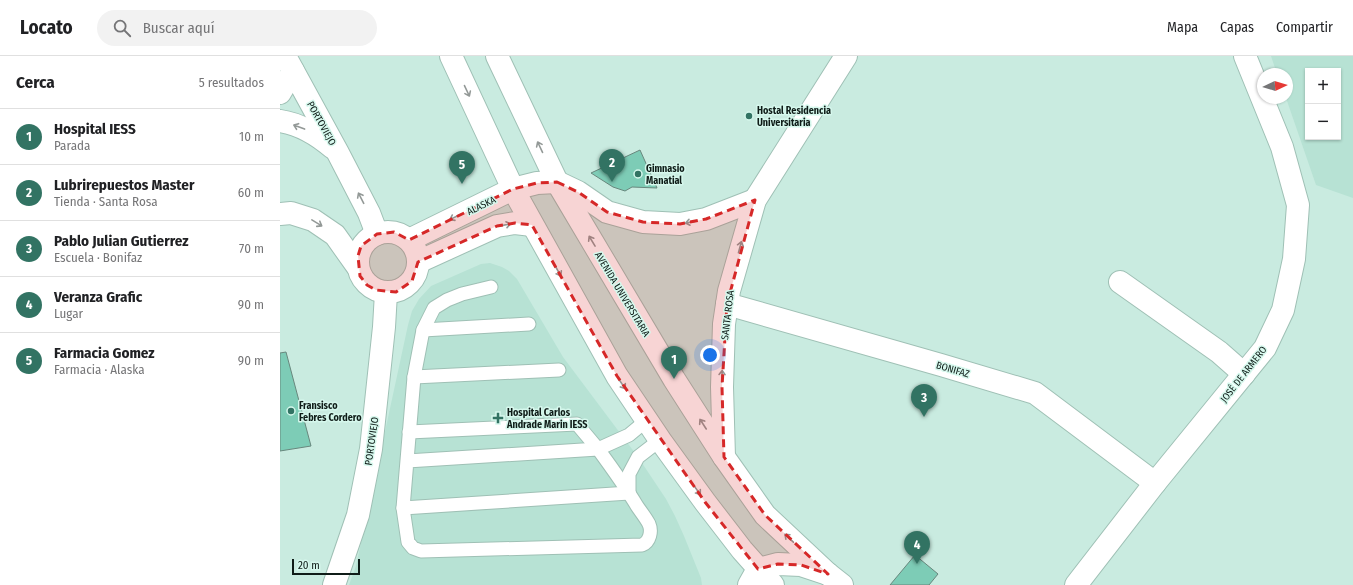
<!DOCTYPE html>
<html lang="es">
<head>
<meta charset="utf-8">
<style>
  :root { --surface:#fff; --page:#f2f2f2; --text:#202124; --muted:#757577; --line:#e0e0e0; --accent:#327363 }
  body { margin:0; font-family:"Fira Sans Condensed",sans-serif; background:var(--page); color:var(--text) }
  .controls { position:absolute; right:12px; top:12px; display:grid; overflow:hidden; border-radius:0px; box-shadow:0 1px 3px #0004 }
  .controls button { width:36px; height:36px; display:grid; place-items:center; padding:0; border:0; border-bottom:1px solid var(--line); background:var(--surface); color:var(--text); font:20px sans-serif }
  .compass { position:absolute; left:977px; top:12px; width:36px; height:36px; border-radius:50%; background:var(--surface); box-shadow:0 1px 3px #0004; rotate:86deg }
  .scale { position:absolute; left:12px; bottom:10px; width:68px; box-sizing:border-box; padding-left:4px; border:2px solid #0f1c18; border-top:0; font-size:11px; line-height:14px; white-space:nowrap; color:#0f1c18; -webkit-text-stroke:3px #d6f8ed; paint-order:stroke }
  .you { position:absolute; left:430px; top:299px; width:14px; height:14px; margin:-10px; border:3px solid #fff; border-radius:50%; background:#1a73e8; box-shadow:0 0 0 6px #1a73e833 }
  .badge { display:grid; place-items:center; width:26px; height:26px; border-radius:50%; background:var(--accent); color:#fff; font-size:13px; font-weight:700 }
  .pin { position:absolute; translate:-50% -33px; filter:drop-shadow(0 1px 2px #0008) }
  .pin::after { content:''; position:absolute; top:21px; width:14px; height:12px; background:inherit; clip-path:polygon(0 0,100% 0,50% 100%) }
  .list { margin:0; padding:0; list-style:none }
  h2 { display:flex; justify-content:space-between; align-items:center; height:52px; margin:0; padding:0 16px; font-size:17px }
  h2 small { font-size:13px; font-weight:400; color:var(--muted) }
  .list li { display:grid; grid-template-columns:26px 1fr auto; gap:12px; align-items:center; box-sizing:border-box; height:56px; padding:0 16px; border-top:1px solid var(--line) }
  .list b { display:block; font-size:15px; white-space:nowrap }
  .list p { margin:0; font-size:13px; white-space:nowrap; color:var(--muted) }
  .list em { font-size:13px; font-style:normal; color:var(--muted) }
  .icon { flex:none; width:22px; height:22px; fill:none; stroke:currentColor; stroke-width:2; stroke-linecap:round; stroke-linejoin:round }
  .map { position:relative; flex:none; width:1073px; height:529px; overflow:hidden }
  header { display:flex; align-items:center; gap:24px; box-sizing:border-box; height:56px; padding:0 20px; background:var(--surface); border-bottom:1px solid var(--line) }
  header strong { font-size:19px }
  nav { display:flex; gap:22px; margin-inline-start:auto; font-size:14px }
  .search { width:280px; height:36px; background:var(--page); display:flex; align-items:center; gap:10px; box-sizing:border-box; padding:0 14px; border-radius:22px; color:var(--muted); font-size:15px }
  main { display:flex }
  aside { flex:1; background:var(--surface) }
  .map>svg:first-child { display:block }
  .built { fill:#b7e2d4; fill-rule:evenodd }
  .building { fill:#7dccb6; stroke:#68877d }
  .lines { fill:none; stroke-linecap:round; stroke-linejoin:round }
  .service-casing { stroke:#9fc0b5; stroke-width:15 }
  .minor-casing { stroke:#9fc0b5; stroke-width:24 }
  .tertiary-casing { stroke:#9fc0b5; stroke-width:24 }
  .secondary-casing { stroke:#9fc0b5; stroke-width:24 }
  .service { stroke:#fff; stroke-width:13 }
  .minor { stroke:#fff; stroke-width:22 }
  .tertiary { stroke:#fff; stroke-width:22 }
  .secondary { stroke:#fff; stroke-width:22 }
  .oneway { stroke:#939997 }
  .marked { fill:#d62828; fill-opacity:0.2; stroke:#d62828; stroke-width:3; stroke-dasharray:8 5; stroke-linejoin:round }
  .poi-dot { fill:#327363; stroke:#d6f8ed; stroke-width:1.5 }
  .labels { text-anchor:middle; stroke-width:3; stroke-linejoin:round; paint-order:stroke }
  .poi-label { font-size:10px; font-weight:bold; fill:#0f1c18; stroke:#d6f8ed; text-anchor:start }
  .street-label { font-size:10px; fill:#0f1c18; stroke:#d6f8ed }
</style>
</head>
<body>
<header>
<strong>Locato</strong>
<div class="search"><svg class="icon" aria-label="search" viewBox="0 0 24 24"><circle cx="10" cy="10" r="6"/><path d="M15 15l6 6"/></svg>Buscar aquí</div>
<nav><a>Mapa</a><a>Capas</a><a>Compartir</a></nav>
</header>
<main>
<aside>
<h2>Cerca<small>5 resultados</small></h2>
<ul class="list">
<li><span class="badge">1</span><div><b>Hospital IESS</b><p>Parada</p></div><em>10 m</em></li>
<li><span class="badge">2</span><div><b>Lubrirepuestos Master</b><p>Tienda · Santa Rosa</p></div><em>60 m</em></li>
<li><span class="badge">3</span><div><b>Pablo Julian Gutierrez</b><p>Escuela · Bonifaz</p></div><em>70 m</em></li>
<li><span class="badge">4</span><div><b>Veranza Grafic</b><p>Lugar</p></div><em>90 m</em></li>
<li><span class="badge">5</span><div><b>Farmacia Gomez</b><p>Farmacia · Alaska</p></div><em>90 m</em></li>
</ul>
</aside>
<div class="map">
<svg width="1073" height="529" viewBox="0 0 1073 529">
  <rect width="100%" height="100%" fill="#c9ebe0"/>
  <!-- built -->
  <g class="built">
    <path d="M 991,0 L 1073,0 L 1073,142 L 1036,129 L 1006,42 L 1007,42 L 1007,18 L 997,18 ZM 1028,15 L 1058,15 L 1058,81 L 1028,81 Z"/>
    <path d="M 210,207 L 222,211 L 229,215 L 237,223 L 283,301 L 358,401 L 386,443 L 395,460 L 404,480 L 421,522 L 422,529 L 69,529 L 76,510 L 128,269 L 132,255 L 139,243 L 151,230 L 201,208 Z"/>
  </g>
  <!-- building -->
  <g class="building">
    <path d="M 360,94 L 377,132 L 352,131 L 345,135 L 333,131 L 311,117 Z"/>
    <path d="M 6,296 L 31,390 L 0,395 L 0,297 Z"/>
    <path d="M 635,499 L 658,518 L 649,529 L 610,529 Z"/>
  </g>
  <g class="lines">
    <defs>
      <g id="service">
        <path d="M 143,274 L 249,268"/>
        <path d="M 134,321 L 279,314"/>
        <path d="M 129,376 L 297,368 L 318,393 L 349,379 L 367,364"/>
        <path d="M 127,405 L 318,393 C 332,412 345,430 357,450 C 361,456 366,462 369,468 C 372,475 370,486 362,489 L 141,495 L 133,492 L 128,486 L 123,452 L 134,321 L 143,274 L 154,252 L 167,244 L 182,238 L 211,231"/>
        <path d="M 349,437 L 349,418 L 358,401 L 380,384"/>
        <path d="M 123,452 L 349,437"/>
      </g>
      <g id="minor">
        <path d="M 5,0 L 58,97 L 89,157 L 97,178"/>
        <path d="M 0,37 L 13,15"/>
        <path d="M 0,65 C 20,68 38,79 53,92"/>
        <path d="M 0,158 L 11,157 L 33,164 L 55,179 L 77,210"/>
        <circle cx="108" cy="206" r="30"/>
        <path d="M 129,184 L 233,133 L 257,127 L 277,126 L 298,136 L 327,156 L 363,166 L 400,168 L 426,163 L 475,144"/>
        <path d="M 138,206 L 217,170 L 235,167 L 252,169"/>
        <path d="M 840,226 L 939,296 L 964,318"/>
        <path d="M 447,248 L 661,309 L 755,337 L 875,427"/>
        <path d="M 444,401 L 442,331 L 444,268 L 449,235 L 475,144 L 566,0"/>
        <path d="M 54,529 L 78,459 L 91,393 L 104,271 L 106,237"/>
        <path d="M 796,529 L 875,427 L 985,292 L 1003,254 L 1014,203 L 1018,149 L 1002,91 L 965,0"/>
      </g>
      <path id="tertiary" d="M 469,529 L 478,513 L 498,508 L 521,509 L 548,518"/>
      <g id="secondary">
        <path d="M 171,0 L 233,133 L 337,320 L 380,384 L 425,446 L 462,494 L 493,529"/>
        <path d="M 217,0 L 277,126 L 394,323 L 444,401 L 485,459 L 548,518 L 562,529"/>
      </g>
    </defs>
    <!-- service casing -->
    <use href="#service" class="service-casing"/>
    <!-- minor casing -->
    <use href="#minor" class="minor-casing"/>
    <!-- tertiary casing -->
    <use href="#tertiary" class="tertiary-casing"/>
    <!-- secondary casing -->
    <use href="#secondary" class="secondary-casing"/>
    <!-- service -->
    <use href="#service" class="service"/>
    <!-- minor -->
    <use href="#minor" class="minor"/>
    <!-- tertiary -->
    <use href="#tertiary" class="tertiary"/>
    <!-- secondary -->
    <use href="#secondary" class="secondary"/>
  </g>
  <!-- one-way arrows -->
  <defs><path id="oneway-shaft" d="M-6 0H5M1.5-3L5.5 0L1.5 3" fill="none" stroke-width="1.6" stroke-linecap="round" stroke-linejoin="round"/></defs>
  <g class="oneway">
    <use href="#oneway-shaft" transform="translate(187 35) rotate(65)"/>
    <use href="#oneway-shaft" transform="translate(19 71) rotate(-160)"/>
    <use href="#oneway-shaft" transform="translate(260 91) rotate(-115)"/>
    <use href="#oneway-shaft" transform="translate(81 142) rotate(-117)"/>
    <use href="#oneway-shaft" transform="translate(175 161) rotate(154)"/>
    <use href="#oneway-shaft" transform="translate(411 166) rotate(170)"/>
    <use href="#oneway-shaft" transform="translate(37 167) rotate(31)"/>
    <use href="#oneway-shaft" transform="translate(225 169) rotate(-11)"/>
    <use href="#oneway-shaft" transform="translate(312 185) rotate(-121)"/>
    <use href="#oneway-shaft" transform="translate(460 191) rotate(-75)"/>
    <use href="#oneway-shaft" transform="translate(278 215) rotate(61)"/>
    <use href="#oneway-shaft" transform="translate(442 320) rotate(-88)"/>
    <use href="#oneway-shaft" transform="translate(342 328) rotate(56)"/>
    <use href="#oneway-shaft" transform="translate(423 368) rotate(-123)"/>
    <use href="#oneway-shaft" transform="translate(417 434) rotate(54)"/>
    <use href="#oneway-shaft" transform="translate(509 482) rotate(-137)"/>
  </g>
  <!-- marked area -->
  <path class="marked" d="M 277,126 L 298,136 L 327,156 L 363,166 L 400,168 L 426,163 L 475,144 L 447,248 L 442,331 L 444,401 L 485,459 L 548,518 L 521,509 L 498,508 L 478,513 L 425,446 L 337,320 L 252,169 L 235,167 L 217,170 L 138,206 L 132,225 L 116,236 L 96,234 L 87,229 L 80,220 L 78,200 L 81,190 L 97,178 L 114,176 L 129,184 L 233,133 L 257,127 Z"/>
  <!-- markers -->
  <g class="poi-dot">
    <circle cx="469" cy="60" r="4"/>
    <circle cx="358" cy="118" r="4"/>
    <circle cx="11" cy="355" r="4"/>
    <path d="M216 356h4v4h4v4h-4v4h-4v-4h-4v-4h4z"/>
  </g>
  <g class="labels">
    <!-- poi labels -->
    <g class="poi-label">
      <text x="477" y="58">Hostal Residencia<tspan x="477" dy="12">Universitaria</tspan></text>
      <text x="366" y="116">Gimnasio<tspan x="366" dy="12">Manatial</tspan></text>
      <text x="19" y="353">Fransisco<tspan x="19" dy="12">Febres Cordero</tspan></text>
      <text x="227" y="360">Hospital Carlos<tspan x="227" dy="12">Andrade Marin IESS</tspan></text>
    </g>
    <!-- street labels -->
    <g class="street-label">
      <text transform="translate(42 67) rotate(61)" y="4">PORTOVIEJO</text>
      <text transform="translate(201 149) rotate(-26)" y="4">ALASKA</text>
      <text transform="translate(343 238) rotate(59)" y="4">AVENIDA UNIVERSITARIA</text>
      <text transform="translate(447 259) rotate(-83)" y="4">SANTA ROSA</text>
      <text transform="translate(673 313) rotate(16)" y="4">BONIFAZ</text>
      <text transform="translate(963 318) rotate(-52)" y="4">JOSÉ DE ARMERO</text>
      <text transform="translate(91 385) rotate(-82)" y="4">PORTOVIEJO</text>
    </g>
  </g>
</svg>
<div class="controls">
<button>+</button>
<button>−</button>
</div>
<svg class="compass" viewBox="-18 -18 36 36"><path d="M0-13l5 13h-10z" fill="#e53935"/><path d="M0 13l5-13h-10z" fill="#757577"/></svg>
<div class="scale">20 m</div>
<div class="you"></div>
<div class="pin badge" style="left:394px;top:323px">1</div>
<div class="pin badge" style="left:332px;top:126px">2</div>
<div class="pin badge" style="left:644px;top:361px">3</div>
<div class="pin badge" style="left:637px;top:508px">4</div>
<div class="pin badge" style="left:182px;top:128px">5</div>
</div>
</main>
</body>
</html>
